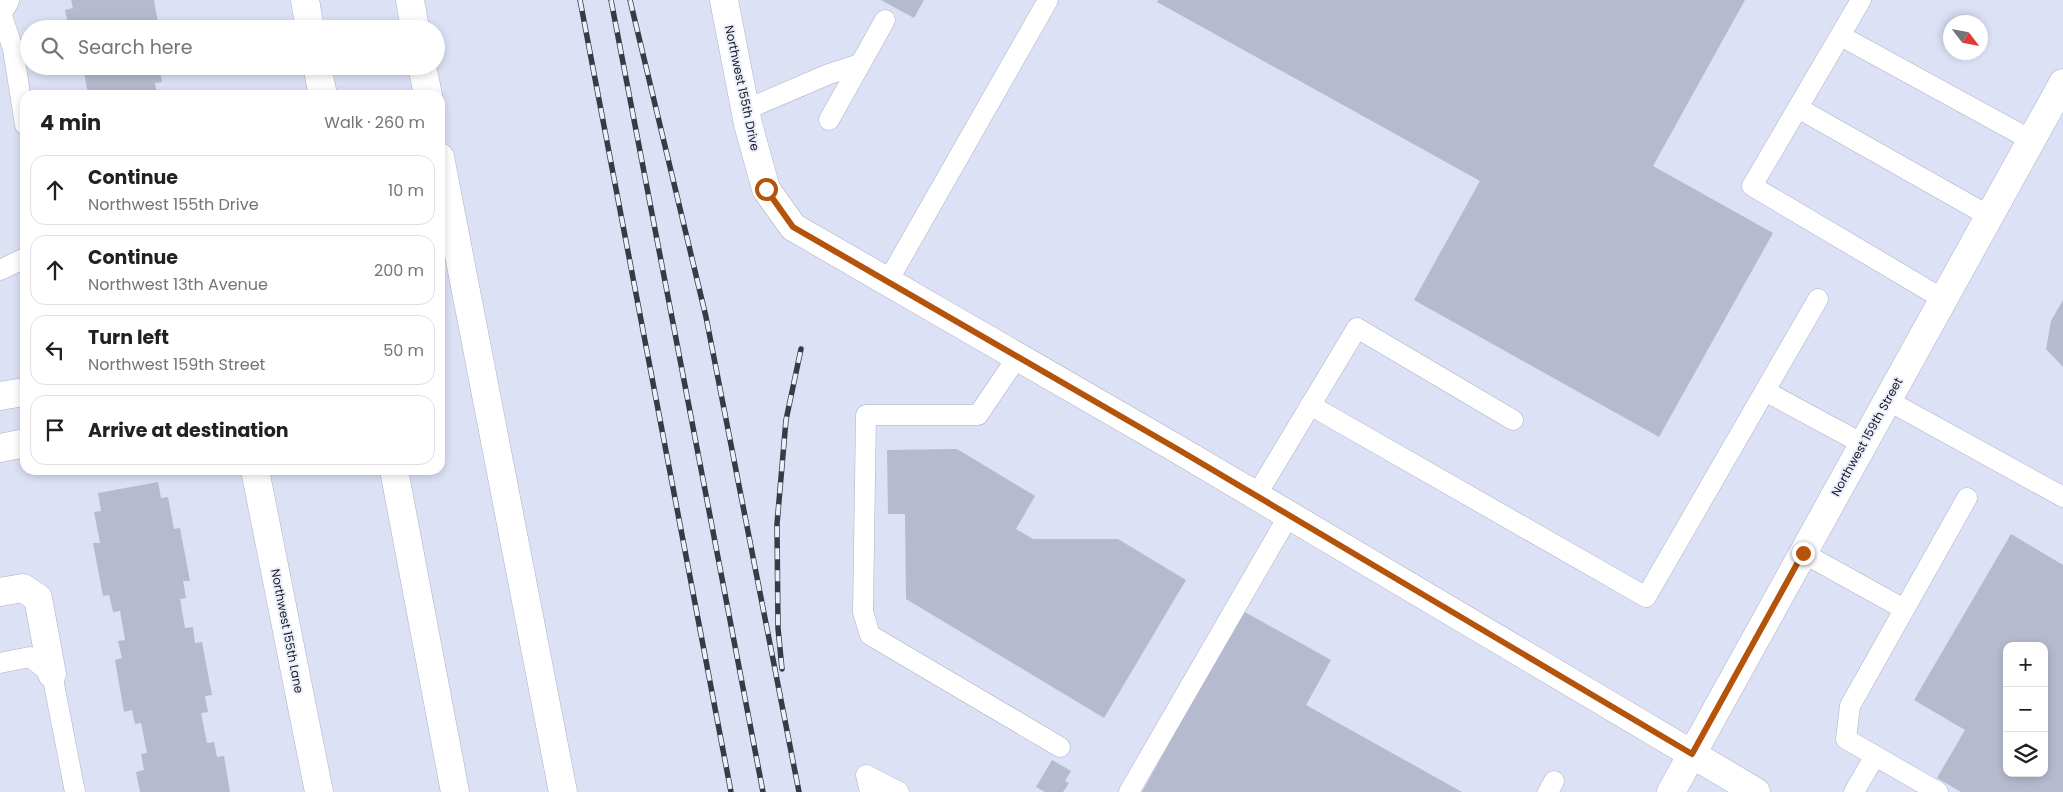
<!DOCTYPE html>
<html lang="en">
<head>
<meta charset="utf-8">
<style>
  :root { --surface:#fff; --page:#f6f6f6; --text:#202124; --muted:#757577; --line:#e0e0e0 }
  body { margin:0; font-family:Poppins,sans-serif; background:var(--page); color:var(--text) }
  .controls { position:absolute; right:15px; bottom:15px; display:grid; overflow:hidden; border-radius:10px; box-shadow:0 2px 8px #0003 }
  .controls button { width:45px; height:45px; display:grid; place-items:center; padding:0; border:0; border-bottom:1px solid var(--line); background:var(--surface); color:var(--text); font:25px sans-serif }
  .compass { position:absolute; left:1943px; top:15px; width:45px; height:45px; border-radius:50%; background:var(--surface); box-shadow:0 2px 8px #0003; rotate:122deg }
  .stop { position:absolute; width:15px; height:15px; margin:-11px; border:4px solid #b45309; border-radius:50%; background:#fff }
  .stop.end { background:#b45309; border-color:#fff; box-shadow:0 1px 5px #0008 }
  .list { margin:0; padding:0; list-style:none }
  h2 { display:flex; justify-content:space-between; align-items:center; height:65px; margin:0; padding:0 20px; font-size:21px }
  h2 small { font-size:16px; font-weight:400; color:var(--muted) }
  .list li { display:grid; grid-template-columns:32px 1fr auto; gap:15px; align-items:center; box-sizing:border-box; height:70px; margin:0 10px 10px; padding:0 10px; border:1px solid var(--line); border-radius:15px }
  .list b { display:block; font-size:19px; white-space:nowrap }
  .list p { margin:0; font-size:16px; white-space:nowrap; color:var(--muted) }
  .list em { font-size:16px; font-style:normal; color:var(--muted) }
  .icon { flex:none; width:28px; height:28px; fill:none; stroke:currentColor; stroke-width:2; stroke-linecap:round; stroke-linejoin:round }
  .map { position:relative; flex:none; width:2063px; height:792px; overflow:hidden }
  .search { position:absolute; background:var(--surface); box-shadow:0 2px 8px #0003; left:20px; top:20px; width:425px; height:55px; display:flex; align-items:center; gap:12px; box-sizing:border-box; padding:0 18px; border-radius:28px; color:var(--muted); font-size:19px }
  .panel { position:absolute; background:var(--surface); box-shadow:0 2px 8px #0003; left:20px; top:90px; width:425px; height:385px; border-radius:15px }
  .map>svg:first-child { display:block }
  .building { fill:#b5bace; fill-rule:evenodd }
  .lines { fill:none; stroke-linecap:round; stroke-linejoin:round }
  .service-casing { stroke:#acb2c6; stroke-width:21 }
  .minor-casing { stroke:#acb2c6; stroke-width:29 }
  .tertiary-casing { stroke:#acb2c6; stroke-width:29 }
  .primary-casing { stroke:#acb2c6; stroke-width:29 }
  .service { stroke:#fff; stroke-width:20 }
  .minor { stroke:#fff; stroke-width:28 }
  .tertiary { stroke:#fff; stroke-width:28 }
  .primary { stroke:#fff; stroke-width:28 }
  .rail-casing { stroke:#383b44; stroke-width:5.5 }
  .rail { stroke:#ebeffb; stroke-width:4; stroke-dasharray:11; stroke-linecap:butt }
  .route { stroke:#b45309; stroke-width:6 }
  .labels { text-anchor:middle; stroke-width:4; stroke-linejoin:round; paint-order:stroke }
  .street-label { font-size:12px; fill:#171920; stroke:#ebeffb }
</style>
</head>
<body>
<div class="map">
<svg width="2063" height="792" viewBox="0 0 2063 792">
  <rect width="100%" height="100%" fill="#dce1f6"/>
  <!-- building -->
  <g class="building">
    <path d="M 71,0 L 154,0 L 159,29 L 69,29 L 65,10 L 73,8 Z"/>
    <path d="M 881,0 L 924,0 L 914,18 Z"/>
    <path d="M 1158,0 L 1745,0 L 1653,166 L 1773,233 L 1659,437 L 1414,300 L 1480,181 L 1157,2 Z"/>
    <path d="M 83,66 L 159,66 L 162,82 L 155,83 L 157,95 L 94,95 L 94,93 L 88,94 Z"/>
    <path d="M 2063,300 L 2063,367 L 2046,349 L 2051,321 Z"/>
    <path d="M 957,449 L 1035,496 L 1016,529 L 1033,539 L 1118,539 L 1186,580 L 1104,718 L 906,599 L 905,514 L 888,514 L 887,450 Z"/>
    <path d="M 158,482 L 161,498 L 168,497 L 174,529 L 180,528 L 190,581 L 183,581 L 186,598 L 180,599 L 185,628 L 193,627 L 195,643 L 202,642 L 212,695 L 205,696 L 208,712 L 201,713 L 207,743 L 214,742 L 217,757 L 224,756 L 230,792 L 140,792 L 136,772 L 144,770 L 141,754 L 147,753 L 141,723 L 135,724 L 132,710 L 124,712 L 115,660 L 122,658 L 118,641 L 125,640 L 120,611 L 113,612 L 109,595 L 103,596 L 93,543 L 100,543 L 94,512 L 101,511 L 98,493 Z"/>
    <path d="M 2011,534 L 2063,565 L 2063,792 L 1961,792 L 1937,778 L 1965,730 L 1914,700 ZM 2007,646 L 2044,646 L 2044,773 L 2007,773 Z"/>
    <path d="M 1243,611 L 1331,660 L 1306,705 L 1462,792 L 1142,792 Z"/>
    <path d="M 1052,760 L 1071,771 L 1065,781 L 1069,783 L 1063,792 L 1045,792 L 1036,787 Z"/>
  </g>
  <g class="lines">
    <defs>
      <g id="service">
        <path d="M 1861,0 L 1752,186 L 1943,299"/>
        <path d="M 0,10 L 13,49 L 25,125"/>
        <path d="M 1841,36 L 2031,140"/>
        <path d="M 1798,108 L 1989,216"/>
        <path d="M 745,110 L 829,74 L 860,64"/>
        <path d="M 829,120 L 885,20"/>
        <path d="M 0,270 L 25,258"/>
        <path d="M 888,281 L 1048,0"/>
        <path d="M 1018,356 L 978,415 L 866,415 L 863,612 L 870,635 L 1060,747"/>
        <path d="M 1765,391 L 1863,444"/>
        <path d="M 1887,400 L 2063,497"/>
        <path d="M 1310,405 L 1646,597 L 1818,299"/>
        <path d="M 1256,496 L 1357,328 L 1513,420"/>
        <path d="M 1803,553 L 1904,609"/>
        <path d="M 0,663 L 30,657 L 52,674 L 75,792"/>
        <path d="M 870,792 L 866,775 L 899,792"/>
        <path d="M 1129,792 L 1289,515"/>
        <path d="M 1548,792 L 1554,781"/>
        <path d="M 1854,792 L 1875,756"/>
        <path d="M 1938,792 L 1846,739 L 1850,706 L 1967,498"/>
      </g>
      <g id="minor">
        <path d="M 0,8 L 5,0"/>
        <path d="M 0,396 L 25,392"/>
        <path d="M 0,448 L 25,443"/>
        <path d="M 255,470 L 319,792"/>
        <path d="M 0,592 L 23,588 L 38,598 L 52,674"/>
        <path d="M 1671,792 L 2063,83"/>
      </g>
      <path id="tertiary" d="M 724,0 L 748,124 L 766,189 L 793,227 L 1179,450 L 1756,792"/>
      <g id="primary">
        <path d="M 305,0 L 310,29"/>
        <path d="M 410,0 L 415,29"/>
        <path d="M 317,66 L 323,95"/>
        <path d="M 422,66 L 428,95"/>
        <path d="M 440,157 L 563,792"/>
        <path d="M 394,470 L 455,792"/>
      </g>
    </defs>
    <!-- service casing -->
    <use href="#service" class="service-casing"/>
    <!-- minor casing -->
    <use href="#minor" class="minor-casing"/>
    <!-- tertiary casing -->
    <use href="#tertiary" class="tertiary-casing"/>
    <!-- primary casing -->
    <use href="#primary" class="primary-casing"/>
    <!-- service -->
    <use href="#service" class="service"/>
    <!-- minor -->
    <use href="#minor" class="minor"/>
    <!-- tertiary -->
    <use href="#tertiary" class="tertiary"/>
    <!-- primary -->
    <use href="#primary" class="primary"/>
    <defs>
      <g id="rail">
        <path d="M 580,0 L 731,792"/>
        <path d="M 611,0 L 763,792"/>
        <path d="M 630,0 L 706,317 L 799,792"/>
        <path d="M 782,669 L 778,628 L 777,524 L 786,420 L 801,349"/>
      </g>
    </defs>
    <!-- rail casing -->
    <use href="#rail" class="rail-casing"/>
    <!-- rail -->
    <use href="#rail" class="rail"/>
  </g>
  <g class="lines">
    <!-- route -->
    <path class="route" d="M 766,189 L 793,227 L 1179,450 L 1692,754 L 1803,553"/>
  </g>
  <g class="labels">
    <!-- street labels -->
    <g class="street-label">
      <text transform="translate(742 88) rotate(78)" y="4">Northwest 155th Drive</text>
      <text transform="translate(1867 437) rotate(-61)" y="4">Northwest 159th Street</text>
      <text transform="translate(287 631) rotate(79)" y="4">Northwest 155th Lane</text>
    </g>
  </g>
</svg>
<div class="controls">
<button>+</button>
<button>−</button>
<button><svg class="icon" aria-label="layers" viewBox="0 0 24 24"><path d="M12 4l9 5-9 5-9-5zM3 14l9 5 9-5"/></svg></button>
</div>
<svg class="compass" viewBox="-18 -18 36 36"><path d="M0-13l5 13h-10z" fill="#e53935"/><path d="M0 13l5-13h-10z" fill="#757577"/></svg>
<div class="stop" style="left:766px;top:189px"></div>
<div class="stop end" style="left:1803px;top:553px"></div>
<div class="search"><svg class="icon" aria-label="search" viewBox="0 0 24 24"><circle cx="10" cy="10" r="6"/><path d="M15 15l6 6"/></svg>Search here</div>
<section class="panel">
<h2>4 min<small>Walk · 260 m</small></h2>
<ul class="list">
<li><svg class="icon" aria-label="ahead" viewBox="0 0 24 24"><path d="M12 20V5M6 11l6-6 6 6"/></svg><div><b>Continue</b><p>Northwest 155th Drive</p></div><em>10 m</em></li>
<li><svg class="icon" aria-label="ahead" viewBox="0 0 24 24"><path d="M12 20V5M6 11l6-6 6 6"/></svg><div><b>Continue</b><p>Northwest 13th Avenue</p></div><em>200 m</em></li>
<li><svg class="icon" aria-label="left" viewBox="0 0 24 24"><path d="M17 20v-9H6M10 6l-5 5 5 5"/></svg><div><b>Turn left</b><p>Northwest 159th Street</p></div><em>50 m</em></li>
<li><svg class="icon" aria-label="arrive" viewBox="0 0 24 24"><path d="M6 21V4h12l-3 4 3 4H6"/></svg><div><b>Arrive at destination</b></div></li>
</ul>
</section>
</div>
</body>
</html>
